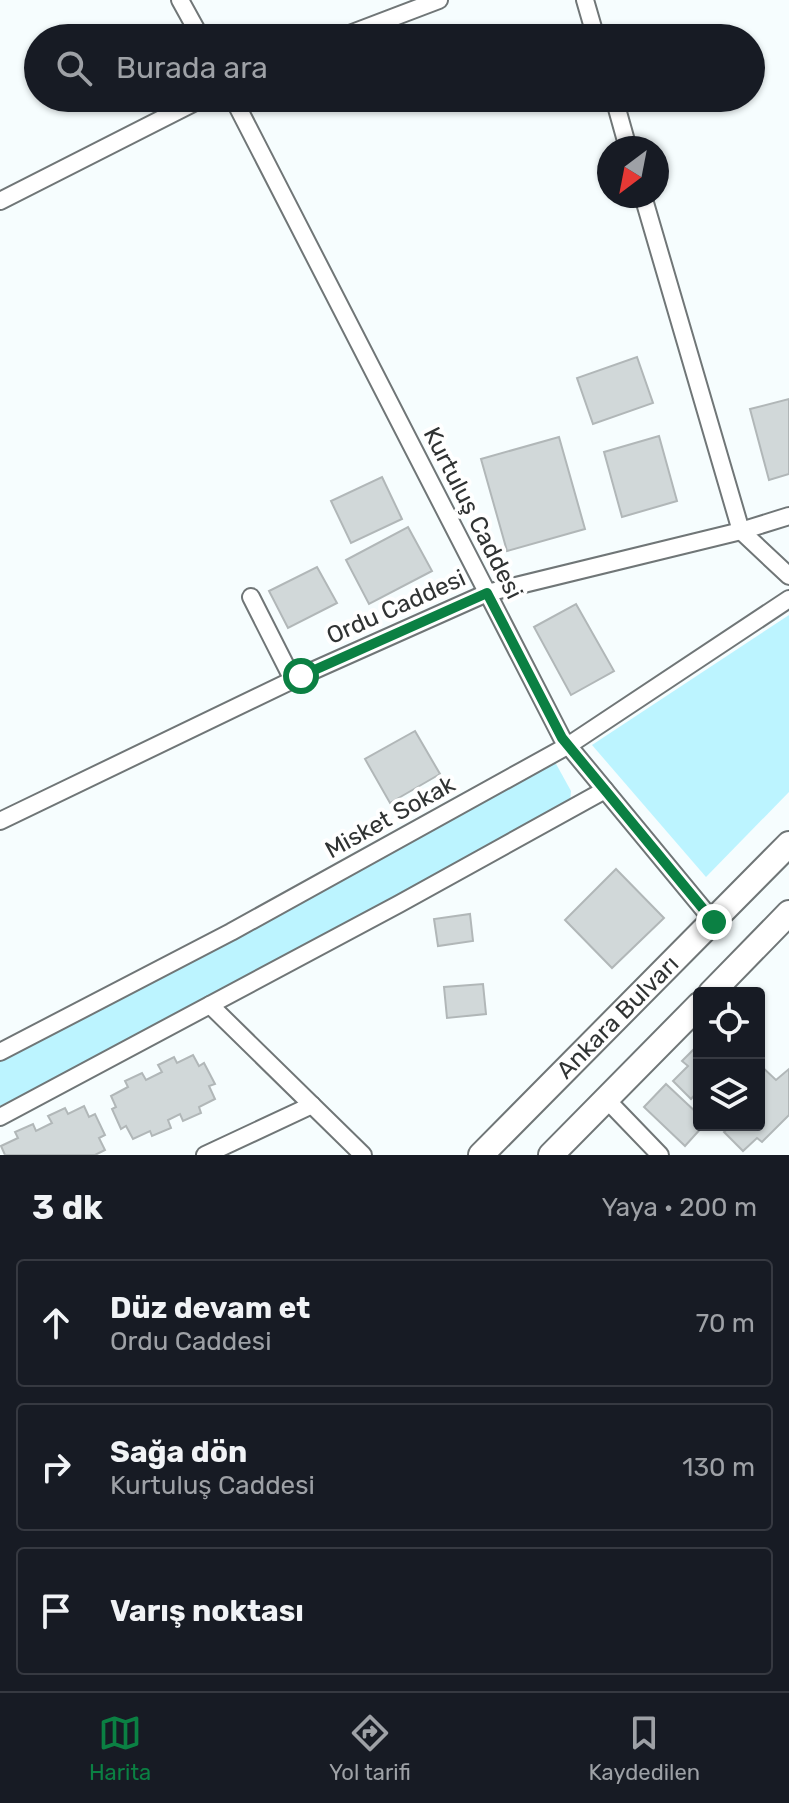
<!DOCTYPE html>
<html lang="tr">
<head>
<meta charset="utf-8">
<style>
  :root { --surface:#171b24; --page:#242831; --text:#f1f3f6; --muted:#9ea1a6; --line:#363941; --accent:#0b8043 }
  body { margin:0; font-family:Rubik,sans-serif; background:var(--page); color:var(--text) }
  .controls { position:absolute; right:24px; bottom:24px; display:grid; overflow:hidden; border-radius:8px; box-shadow:0 2px 6px #0004 }
  .controls button { width:72px; height:72px; display:grid; place-items:center; padding:0; border:0; border-bottom:2px solid var(--line); background:var(--surface); color:var(--text); font:40px sans-serif }
  .compass { position:absolute; left:597px; top:136px; width:72px; height:72px; border-radius:50%; background:var(--surface); box-shadow:0 2px 6px #0004; rotate:212deg }
  .stop { position:absolute; width:24px; height:24px; margin:-18px; border:6px solid #0b8043; border-radius:50%; background:#fff }
  .stop.end { background:#0b8043; border-color:#fff; box-shadow:0 2px 8px #0008 }
  .list { margin:0; padding:0; list-style:none }
  h2 { display:flex; justify-content:space-between; align-items:center; height:104px; margin:0; padding:0 32px; font-size:34px }
  h2 small { font-size:26px; font-weight:400; color:var(--muted) }
  .list li { display:grid; grid-template-columns:52px 1fr auto; gap:24px; align-items:center; box-sizing:border-box; height:128px; margin:0 16px 16px; padding:0 16px; border:2px solid var(--line); border-radius:8px }
  .list b { display:block; font-size:30px; white-space:nowrap }
  .list p { margin:0; font-size:26px; white-space:nowrap; color:var(--muted) }
  .list em { font-size:26px; font-style:normal; color:var(--muted) }
  .icon { flex:none; width:44px; height:44px; fill:none; stroke:currentColor; stroke-width:2; stroke-linecap:round; stroke-linejoin:round }
  .map { position:relative; flex:none; width:789px; height:1155px; overflow:hidden }
  .search { position:absolute; background:var(--surface); box-shadow:0 2px 6px #0004; left:24px; right:24px; top:24px; height:88px; display:flex; align-items:center; gap:20px; box-sizing:border-box; padding:0 28px; border-radius:44px; color:var(--muted); font-size:30px }
  .sheet { height:536px; background:var(--surface) }
  nav { display:flex; justify-content:space-around; align-items:center; box-sizing:border-box; height:112px; border-top:2px solid var(--line); background:var(--surface); font-size:22px; color:var(--muted) }
  nav a { display:grid; justify-items:center; gap:4px }
  nav .on { color:var(--accent) }
  .map>svg:first-child { display:block }
  .green { fill:#bcf4ff }
  .building { fill:#d1d8d9; stroke:#b1b7b8; stroke-width:2 }
  .lines { fill:none; stroke-linecap:round; stroke-linejoin:round }
  .minor-casing { stroke:#707677; stroke-width:20 }
  .secondary-casing { stroke:#707677; stroke-width:28 }
  .minor { stroke:#fff; stroke-width:16 }
  .secondary { stroke:#fff; stroke-width:24 }
  .route { stroke:#0b8043; stroke-width:10 }
  .labels { text-anchor:middle; stroke-width:8; stroke-linejoin:round; paint-order:stroke }
  .street-label { font-size:24px; fill:#303333; stroke:#fff }
</style>
</head>
<body>
<div class="map">
<svg width="789" height="1155" viewBox="0 0 789 1155">
  <rect width="100%" height="100%" fill="#f6fdfe"/>
  <!-- green -->
  <g class="green">
    <path d="M 789,615 L 789,792 L 706,877 L 592,745 Z"/>
    <path d="M 555,762 L 571,791 L 570,802 L 227,991 L 0,1106 L 0,1060 Z"/>
  </g>
  <!-- building -->
  <g class="building">
    <path d="M 637,357 L 653,403 L 593,424 L 577,378 Z"/>
    <path d="M 789,399 L 789,474 L 769,480 L 750,409 Z"/>
    <path d="M 659,436 L 677,501 L 622,517 L 604,452 Z"/>
    <path d="M 559,437 L 585,529 L 507,551 L 481,459 Z"/>
    <path d="M 382,477 L 402,519 L 351,543 L 331,501 Z"/>
    <path d="M 408,527 L 432,571 L 369,604 L 346,560 Z"/>
    <path d="M 317,567 L 337,603 L 288,628 L 269,591 Z"/>
    <path d="M 576,604 L 614,671 L 571,695 L 534,627 Z"/>
    <path d="M 415,731 L 440,774 L 390,803 L 365,759 Z"/>
    <path d="M 616,869 L 664,918 L 612,968 L 565,920 Z"/>
    <path d="M 470,914 L 473,941 L 438,946 L 434,919 Z"/>
    <path d="M 483,984 L 486,1014 L 447,1018 L 444,987 Z"/>
    <path d="M 699,1044 L 699,1090 L 691,1099 L 673,1081 L 688,1066 L 682,1061 Z"/>
    <path d="M 193,1055 L 199,1066 L 204,1063 L 215,1084 L 209,1086 L 215,1099 L 199,1107 L 201,1113 L 183,1121 L 180,1114 L 168,1120 L 171,1128 L 152,1136 L 150,1131 L 133,1139 L 126,1126 L 121,1129 L 112,1109 L 116,1107 L 111,1096 L 128,1087 L 125,1081 L 142,1073 L 146,1080 L 162,1072 L 158,1065 L 174,1057 L 177,1063 Z"/>
    <path d="M 759,1064 L 776,1080 L 789,1069 L 789,1115 L 762,1142 L 757,1138 L 743,1151 L 724,1132 L 732,1125 L 759,1125 Z"/>
    <path d="M 666,1084 L 699,1115 L 699,1125 L 704,1125 L 685,1146 L 644,1107 Z"/>
    <path d="M 84,1106 L 89,1117 L 95,1114 L 105,1135 L 99,1138 L 105,1150 L 95,1155 L 5,1155 L 1,1146 L 18,1138 L 15,1132 L 33,1124 L 36,1131 L 52,1123 L 48,1116 L 65,1108 L 68,1114 Z"/>
  </g>
  <g class="lines">
    <defs>
      <g id="minor">
        <path d="M 180,0 L 201,38"/>
        <path d="M 585,0 L 596,38"/>
        <path d="M 339,38 L 439,0"/>
        <path d="M 233,98 L 562,738 L 714,922"/>
        <path d="M 614,98 L 628,148"/>
        <path d="M 643,196 L 741,531 L 789,576"/>
        <path d="M 0,201 L 203,98"/>
        <path d="M 251,597 L 293,680"/>
        <path d="M 0,821 L 301,676 L 487,593 L 741,531 L 789,516"/>
        <path d="M 210,1005 L 363,1155"/>
        <path d="M 0,1052 L 231,932 L 569,745 L 789,599"/>
        <path d="M 606,1099 L 660,1155"/>
        <path d="M 0,1117 L 399,904 L 605,790"/>
        <path d="M 205,1155 L 312,1105"/>
      </g>
      <g id="secondary">
        <path d="M 711,993 L 789,913"/>
        <path id="s1" d="M 481,1155 L 789,844"/>
        <path d="M 551,1155 L 699,1005"/>
      </g>
    </defs>
    <!-- minor casing -->
    <use href="#minor" class="minor-casing"/>
    <!-- secondary casing -->
    <use href="#secondary" class="secondary-casing"/>
    <!-- minor -->
    <use href="#minor" class="minor"/>
    <!-- secondary -->
    <use href="#secondary" class="secondary"/>
  </g>
  <g class="lines">
    <!-- route -->
    <path class="route" d="M 301,676 L 487,593 L 562,738 L 714,922"/>
  </g>
  <g class="labels">
    <!-- street labels -->
    <g class="street-label">
      <text transform="translate(473 513) rotate(63)" y="8">Kurtuluş Caddesi</text>
      <text transform="translate(396 607) rotate(-24)" y="8">Ordu Caddesi</text>
      <text transform="translate(390 817) rotate(-29)" y="8">Misket Sokak</text>
      <text dy="8" stroke="none"><textPath href="#s1" startOffset="194">Ankara Bulvarı</textPath></text>
    </g>
  </g>
</svg>
<div class="controls">
<button><svg class="icon" aria-label="locate" viewBox="0 0 24 24"><circle cx="12" cy="12" r="6"/><path d="M12 2v4M12 18v4M2 12h4M18 12h4"/></svg></button>
<button><svg class="icon" aria-label="layers" viewBox="0 0 24 24"><path d="M12 4l9 5-9 5-9-5zM3 14l9 5 9-5"/></svg></button>
</div>
<svg class="compass" viewBox="-18 -18 36 36"><path d="M0-13l5 13h-10z" fill="#e53935"/><path d="M0 13l5-13h-10z" fill="#9ea1a6"/></svg>
<div class="stop" style="left:301px;top:676px"></div>
<div class="stop end" style="left:714px;top:922px"></div>
<div class="search"><svg class="icon" aria-label="search" viewBox="0 0 24 24"><circle cx="10" cy="10" r="6"/><path d="M15 15l6 6"/></svg>Burada ara</div>
</div>
<section class="sheet">
<h2>3 dk<small>Yaya · 200 m</small></h2>
<ul class="list">
<li><svg class="icon" aria-label="ahead" viewBox="0 0 24 24"><path d="M12 20V5M6 11l6-6 6 6"/></svg><div><b>Düz devam et</b><p>Ordu Caddesi</p></div><em>70 m</em></li>
<li><svg class="icon" aria-label="right" viewBox="0 0 24 24"><path d="M7 20v-9h11M14 6l5 5-5 5"/></svg><div><b>Sağa dön</b><p>Kurtuluş Caddesi</p></div><em>130 m</em></li>
<li><svg class="icon" aria-label="arrive" viewBox="0 0 24 24"><path d="M6 21V4h12l-3 4 3 4H6"/></svg><div><b>Varış noktası</b></div></li>
</ul>
</section>
<nav>
<a class="on"><svg class="icon" aria-label="map" viewBox="0 0 24 24"><path d="M3 6l6-2 6 2 6-2v14l-6 2-6-2-6 2zM9 4v14M15 6v14"/></svg>Harita</a>
<a><svg class="icon" aria-label="directions" viewBox="0 0 24 24"><path d="M12 3l9 9-9 9-9-9zM9 14v-3h6M13 9l2 2-2 2"/></svg>Yol tarifi</a>
<a><svg class="icon" aria-label="saved" viewBox="0 0 24 24"><path d="M7 4h10v16l-5-4-5 4z"/></svg>Kaydedilen</a>
</nav>
</body>
</html>
